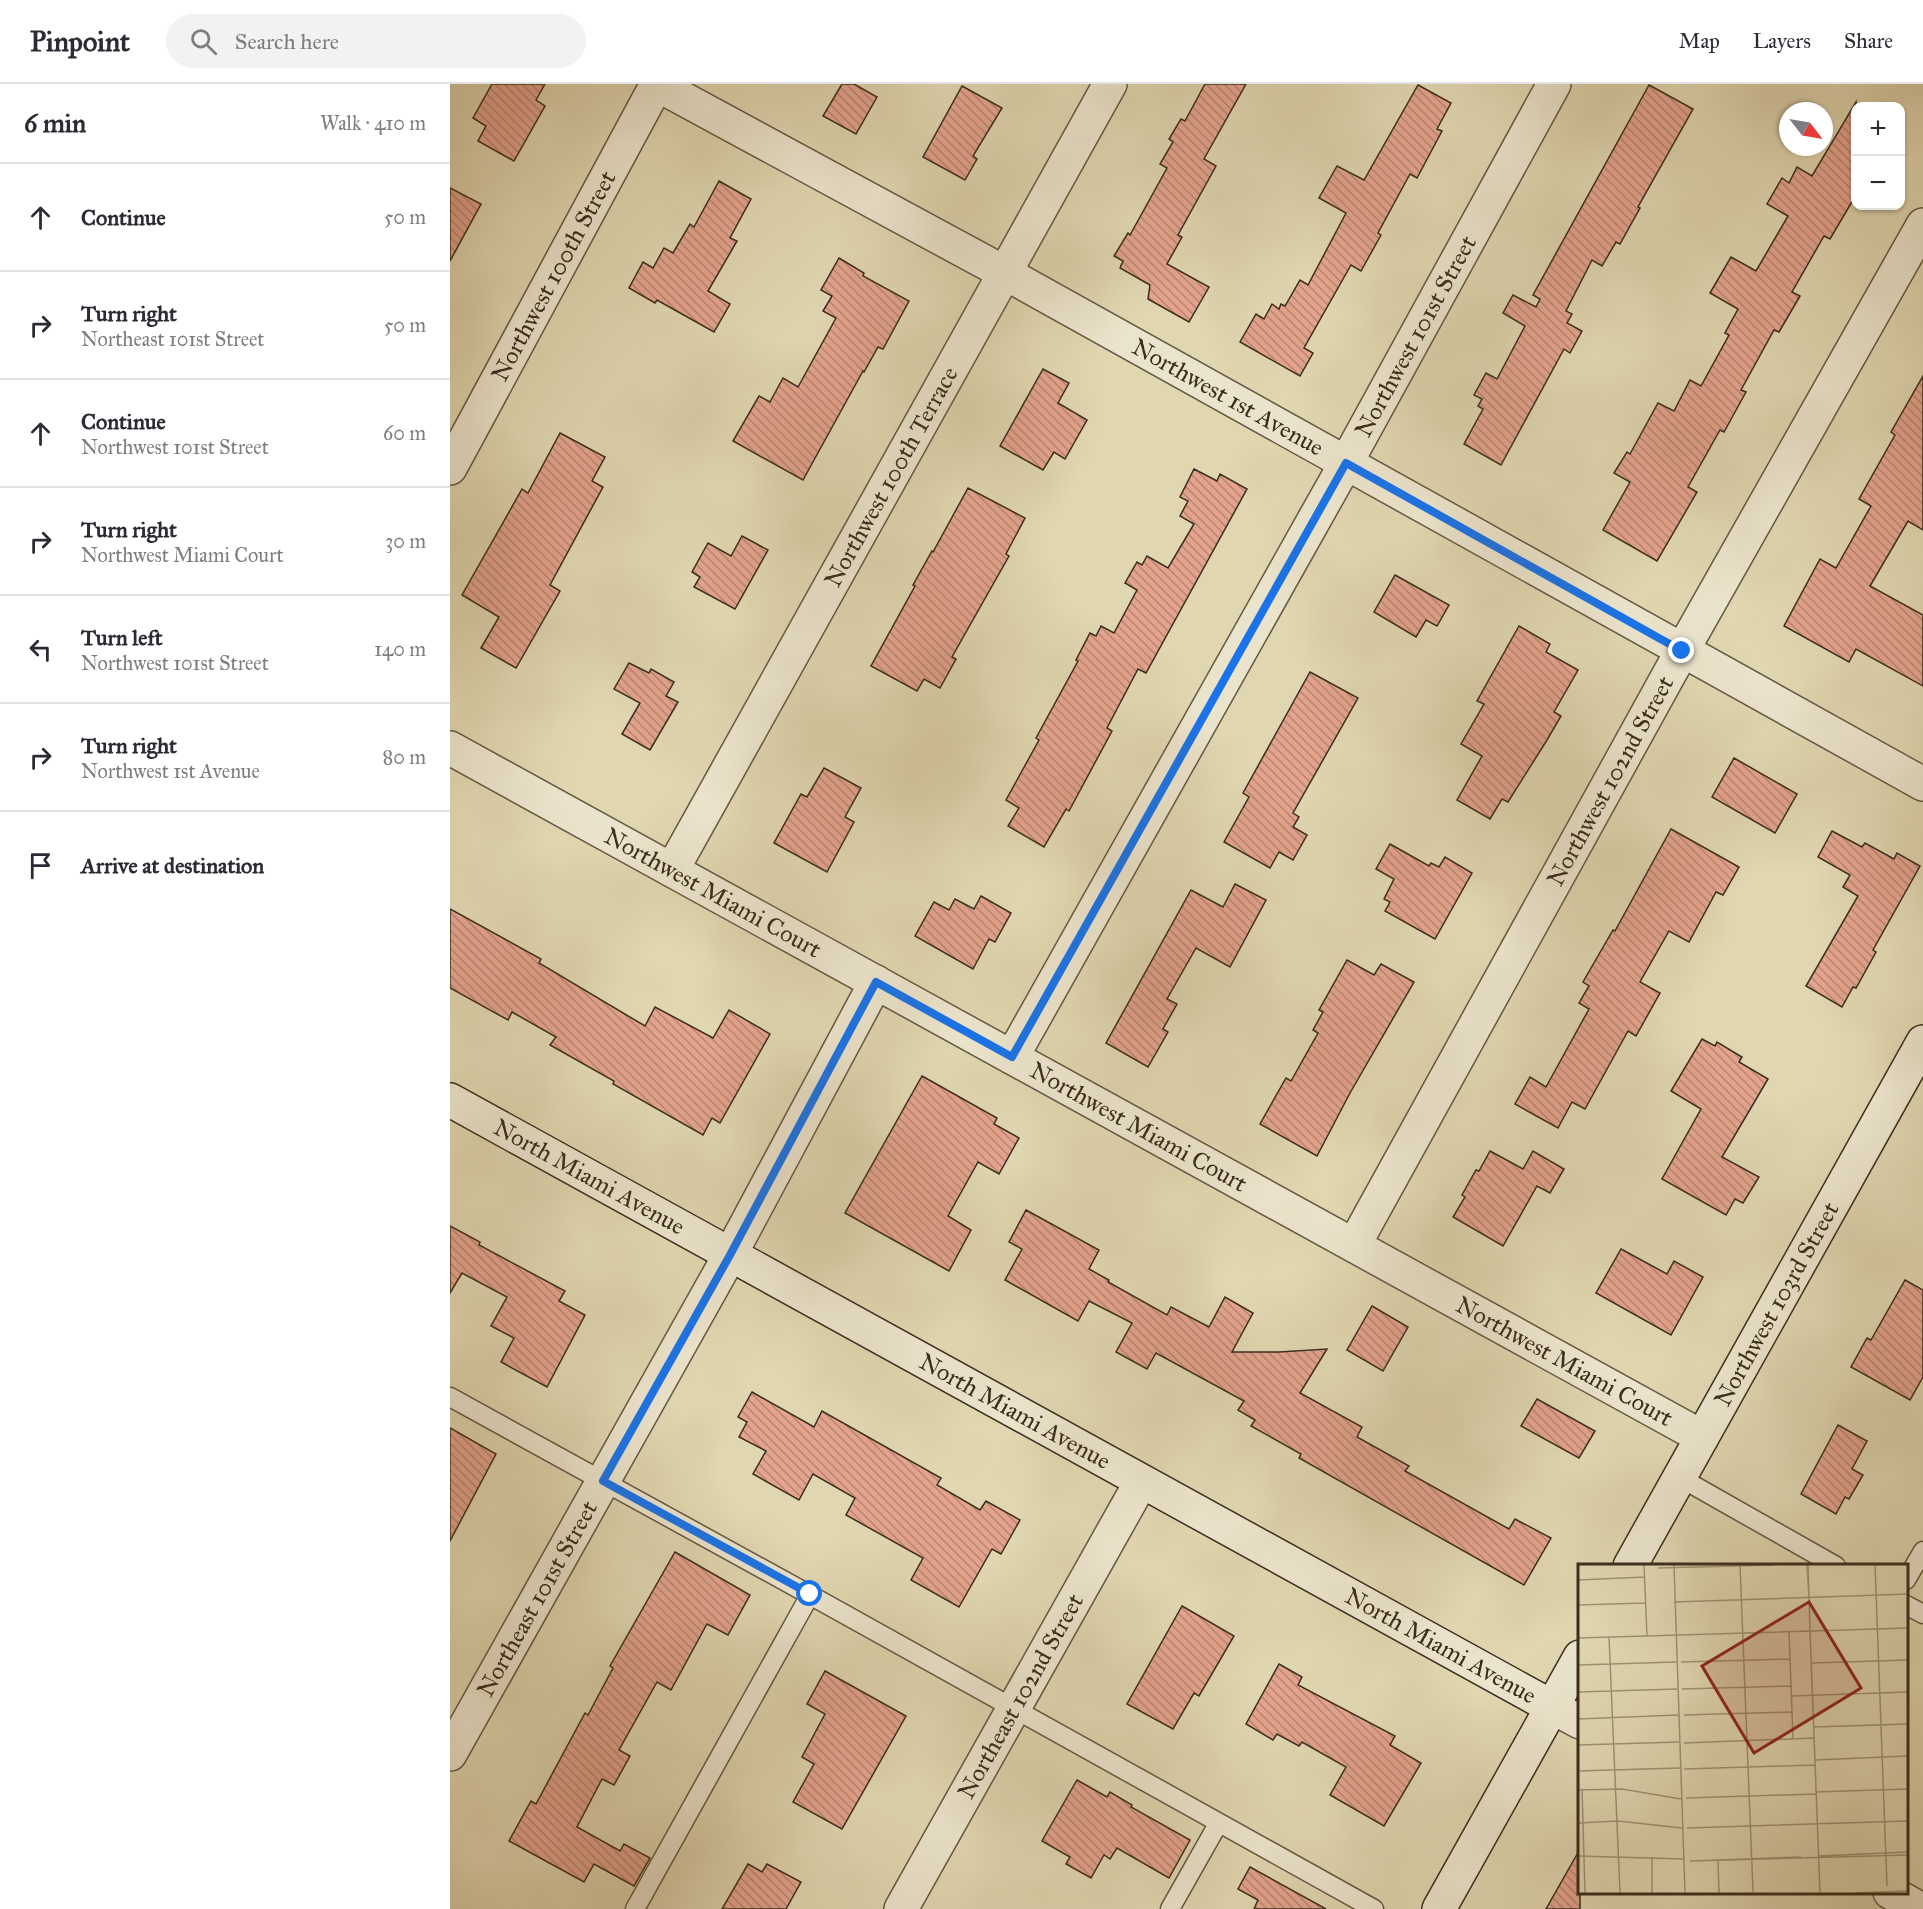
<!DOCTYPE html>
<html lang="en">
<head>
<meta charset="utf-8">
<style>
  :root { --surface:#fff; --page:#f2f2f3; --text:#2b2b33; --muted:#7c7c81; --line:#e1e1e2 }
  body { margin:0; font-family:"IM FELL Great Primer",serif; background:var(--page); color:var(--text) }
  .controls { position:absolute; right:18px; top:18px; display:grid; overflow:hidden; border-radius:12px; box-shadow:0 2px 4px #0004 }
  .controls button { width:54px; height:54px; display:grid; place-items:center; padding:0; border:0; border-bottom:2px solid var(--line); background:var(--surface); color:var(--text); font:30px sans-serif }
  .compass { position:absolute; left:1329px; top:18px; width:54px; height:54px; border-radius:50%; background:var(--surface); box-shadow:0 2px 4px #0004; rotate:121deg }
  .stop { position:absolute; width:18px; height:18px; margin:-14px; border:4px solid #1a73e8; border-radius:50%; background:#fff }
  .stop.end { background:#1a73e8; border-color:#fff; box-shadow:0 2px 6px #0008 }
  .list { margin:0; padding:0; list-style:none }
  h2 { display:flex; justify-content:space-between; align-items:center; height:78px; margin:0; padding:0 24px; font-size:26px }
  h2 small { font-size:20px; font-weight:400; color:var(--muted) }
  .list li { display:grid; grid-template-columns:39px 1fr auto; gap:18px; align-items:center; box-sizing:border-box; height:108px; padding:0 24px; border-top:2px solid var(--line) }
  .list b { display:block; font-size:22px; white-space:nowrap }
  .list p { margin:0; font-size:20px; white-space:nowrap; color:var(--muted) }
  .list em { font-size:20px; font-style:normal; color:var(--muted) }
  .icon { flex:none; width:33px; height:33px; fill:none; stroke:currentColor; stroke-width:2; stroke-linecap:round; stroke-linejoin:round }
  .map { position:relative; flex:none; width:1473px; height:1825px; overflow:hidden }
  header { display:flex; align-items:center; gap:36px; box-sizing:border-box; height:84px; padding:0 30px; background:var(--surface); border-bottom:2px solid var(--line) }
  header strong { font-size:28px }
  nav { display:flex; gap:33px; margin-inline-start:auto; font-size:21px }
  .search { width:420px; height:54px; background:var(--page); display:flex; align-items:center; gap:15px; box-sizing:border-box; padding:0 21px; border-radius:33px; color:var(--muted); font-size:22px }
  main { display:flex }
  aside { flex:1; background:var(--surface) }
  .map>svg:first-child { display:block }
  .building { fill:url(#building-back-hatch); stroke:#3a2d1d; stroke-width:1.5 }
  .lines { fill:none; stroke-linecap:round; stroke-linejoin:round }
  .service-casing { stroke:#645742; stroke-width:21 }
  .minor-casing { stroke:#645742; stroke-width:36 }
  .tertiary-casing { stroke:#645742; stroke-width:36 }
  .secondary-casing { stroke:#3a2d1d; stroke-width:36 }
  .service { stroke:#ebe4cc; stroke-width:18 }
  .minor { stroke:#ebe4cc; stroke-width:33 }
  .tertiary { stroke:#ebe4cc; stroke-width:33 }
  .secondary { stroke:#ebe4cc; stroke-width:33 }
  .route { stroke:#1a73e8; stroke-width:8 }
  .labels { text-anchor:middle; stroke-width:4.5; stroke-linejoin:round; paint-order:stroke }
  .street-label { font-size:24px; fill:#3a2d1d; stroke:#ebe4cc }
  .inset-road { fill:none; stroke:#9e9275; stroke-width:1.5 }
  .view { fill:#8f2418; fill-opacity:0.15; stroke:#8f2418; stroke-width:3 }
  .inset-edge { fill:none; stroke:#3a2d1d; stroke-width:3 }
</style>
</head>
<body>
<header>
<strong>Pinpoint</strong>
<div class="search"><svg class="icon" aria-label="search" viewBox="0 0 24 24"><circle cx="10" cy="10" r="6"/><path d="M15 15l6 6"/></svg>Search here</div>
<nav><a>Map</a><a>Layers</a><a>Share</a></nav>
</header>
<main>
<aside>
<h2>6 min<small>Walk · 410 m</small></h2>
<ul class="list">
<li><svg class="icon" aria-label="ahead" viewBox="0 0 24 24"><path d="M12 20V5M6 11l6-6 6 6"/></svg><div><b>Continue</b></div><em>50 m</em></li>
<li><svg class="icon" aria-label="right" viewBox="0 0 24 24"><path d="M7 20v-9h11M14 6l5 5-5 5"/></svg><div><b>Turn right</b><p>Northeast 101st Street</p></div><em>50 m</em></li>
<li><svg class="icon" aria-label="ahead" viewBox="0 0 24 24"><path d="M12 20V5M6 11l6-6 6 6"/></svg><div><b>Continue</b><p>Northwest 101st Street</p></div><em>60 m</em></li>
<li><svg class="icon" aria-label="right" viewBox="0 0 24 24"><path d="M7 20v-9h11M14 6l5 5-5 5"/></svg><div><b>Turn right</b><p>Northwest Miami Court</p></div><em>30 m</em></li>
<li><svg class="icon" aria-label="left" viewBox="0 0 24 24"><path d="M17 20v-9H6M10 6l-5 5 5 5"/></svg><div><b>Turn left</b><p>Northwest 101st Street</p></div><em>140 m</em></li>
<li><svg class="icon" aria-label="right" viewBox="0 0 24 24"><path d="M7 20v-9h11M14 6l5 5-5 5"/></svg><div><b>Turn right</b><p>Northwest 1st Avenue</p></div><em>80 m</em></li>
<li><svg class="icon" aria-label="arrive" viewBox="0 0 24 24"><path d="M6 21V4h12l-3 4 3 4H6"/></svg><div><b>Arrive at destination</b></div></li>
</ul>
</aside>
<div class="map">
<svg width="1473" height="1825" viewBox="0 0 1473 1825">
  <defs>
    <pattern id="building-back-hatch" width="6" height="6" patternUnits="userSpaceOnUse" patternTransform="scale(1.5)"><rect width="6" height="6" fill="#e3a38c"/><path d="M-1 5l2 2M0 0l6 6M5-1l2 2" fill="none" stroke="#b98572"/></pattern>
  </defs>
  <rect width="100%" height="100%" fill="#e0d6b0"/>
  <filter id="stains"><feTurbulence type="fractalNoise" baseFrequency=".00333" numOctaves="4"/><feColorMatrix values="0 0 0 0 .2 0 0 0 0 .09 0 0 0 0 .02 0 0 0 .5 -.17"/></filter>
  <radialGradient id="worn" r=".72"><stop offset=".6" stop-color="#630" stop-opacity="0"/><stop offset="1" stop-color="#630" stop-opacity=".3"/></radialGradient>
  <!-- building -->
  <g class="building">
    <path d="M 42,0 L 95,0 L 86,16 L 95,22 L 64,77 L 28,57 L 36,42 L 23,34 Z"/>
    <path d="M 392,0 L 404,0 L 427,13 L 406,50 L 373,32 Z"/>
    <path d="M 755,0 L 796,0 L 754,75 L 766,82 L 728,151 L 732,153 L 717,180 L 759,203 L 739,238 L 698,215 L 700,201 L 670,184 L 673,177 L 664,172 L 678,149 L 680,151 L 717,84 L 710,80 L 723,58 L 719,55 L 731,35 L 735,37 Z"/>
    <path d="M 968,1 L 1001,19 L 987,45 L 992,47 L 967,94 L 960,90 L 928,149 L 931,151 L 911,187 L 901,181 L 854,264 L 863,269 L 850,292 L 790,258 L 806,230 L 814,235 L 822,220 L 829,225 L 831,220 L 835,222 L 850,196 L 858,201 L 896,129 L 869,114 L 887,82 L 914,96 Z"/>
    <path d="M 1199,1 L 1243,25 L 1188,123 L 1190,124 L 1170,160 L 1166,158 L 1152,182 L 1142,176 L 1116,227 L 1122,230 L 1117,239 L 1132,247 L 1120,269 L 1114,265 L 1051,381 L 1014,360 L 1033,325 L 1028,322 L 1032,315 L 1024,311 L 1036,289 L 1047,295 L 1075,242 L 1053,229 L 1063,211 L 1086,223 L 1090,215 L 1083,211 Z"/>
    <path d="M 512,2 L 552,24 L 523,72 L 527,75 L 515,96 L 473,73 Z"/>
    <path d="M 1406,18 L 1406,111 L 1380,155 L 1374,152 L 1342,208 L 1350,212 L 1329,248 L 1324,246 L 1291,306 L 1296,308 L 1274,348 L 1270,346 L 1238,403 L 1247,408 L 1207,477 L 1153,446 L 1180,398 L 1164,389 L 1177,368 L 1180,370 L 1208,319 L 1224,327 L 1240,296 L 1251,302 L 1279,251 L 1275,249 L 1288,225 L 1260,209 L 1281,173 L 1306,187 L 1338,132 L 1317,120 L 1332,94 L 1339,99 L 1347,83 L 1362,92 Z"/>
    <path d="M 269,97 L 301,115 L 280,154 L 287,157 L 258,207 L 280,220 L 264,248 L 207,216 L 205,219 L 179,204 L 193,178 L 203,184 L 214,164 L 223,169 L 240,140 L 244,143 Z"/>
    <path d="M 0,104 L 31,120 L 0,177 Z"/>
    <path d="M 389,174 L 414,189 L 413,192 L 459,217 L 433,265 L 428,263 L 414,288 L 413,287 L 353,396 L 283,357 L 309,312 L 320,318 L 333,294 L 348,303 L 386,234 L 373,227 L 382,212 L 371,206 Z"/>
    <path d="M 593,285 L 619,299 L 608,319 L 637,336 L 615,375 L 604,368 L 593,386 L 550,362 Z"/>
    <path d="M 1473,292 L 1473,446 L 1458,437 L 1420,502 L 1473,531 L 1473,602 L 1406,565 L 1399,578 L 1334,542 L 1370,475 L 1386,484 L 1421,422 L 1409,415 L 1445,351 L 1441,348 Z"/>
    <path d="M 110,349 L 155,373 L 142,397 L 153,403 L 100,501 L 110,507 L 66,584 L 31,564 L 49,533 L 12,511 L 72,405 L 78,409 Z"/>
    <path d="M 744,385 L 767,397 L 770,390 L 797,405 L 696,589 L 688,585 L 657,644 L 662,647 L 619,727 L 616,725 L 594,763 L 558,742 L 569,724 L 556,716 L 589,656 L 586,654 L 628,577 L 626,576 L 640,549 L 646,552 L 651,542 L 664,549 L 687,506 L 675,499 L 687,478 L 692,481 L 697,472 L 718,484 L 744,440 L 730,432 L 738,417 L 730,413 Z"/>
    <path d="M 518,404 L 575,434 L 556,470 L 559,472 L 502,573 L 506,575 L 490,604 L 474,595 L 467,607 L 421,582 L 465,502 L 463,501 L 482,467 L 483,468 Z"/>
    <path d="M 292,452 L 318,466 L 285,525 L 244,503 L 250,493 L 242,488 L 258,459 L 281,472 Z"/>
    <path d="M 945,491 L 999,521 L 987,542 L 976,536 L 966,553 L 924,528 Z"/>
    <path d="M 1069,542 L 1100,560 L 1096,568 L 1128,586 L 1104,628 L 1111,632 L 1097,656 L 1058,718 L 1052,715 L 1040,735 L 1007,716 L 1032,672 L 1011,660 L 1034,620 L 1027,617 Z"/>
    <path d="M 179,579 L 199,589 L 201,585 L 224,598 L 216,612 L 228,618 L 200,666 L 172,650 L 190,619 L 164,605 Z"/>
    <path d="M 860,588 L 908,614 L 843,729 L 849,733 L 843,743 L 857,751 L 843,776 L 829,768 L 820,784 L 774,758 L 799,713 L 793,709 Z"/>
    <path d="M 1284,674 L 1347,710 L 1325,749 L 1262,713 Z"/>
    <path d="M 374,684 L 411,704 L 395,733 L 404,738 L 377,788 L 324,759 L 351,710 L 357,713 Z"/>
    <path d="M 1221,745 L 1289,783 L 1273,811 L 1266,808 L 1239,858 L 1219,847 L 1190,898 L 1210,909 L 1186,952 L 1178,947 L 1135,1025 L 1122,1018 L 1108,1044 L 1065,1020 L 1080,993 L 1096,1003 L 1139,925 L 1129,919 L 1139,902 L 1133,898 L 1163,846 L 1165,847 Z"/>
    <path d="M 1382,747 L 1412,763 L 1415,759 L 1444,775 L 1447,769 L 1470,782 L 1423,866 L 1426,868 L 1406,904 L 1403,903 L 1392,923 L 1356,902 L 1408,812 L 1393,803 L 1400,791 L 1368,773 Z"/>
    <path d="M 940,760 L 979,782 L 981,779 L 989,783 L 995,773 L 1022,789 L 985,855 L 935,827 L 940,818 L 934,815 L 944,795 L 926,785 Z"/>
    <path d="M 785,800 L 816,816 L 780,883 L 746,864 L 717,915 L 727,920 L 713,945 L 718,948 L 698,983 L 656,959 L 741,806 L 773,823 Z"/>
    <path d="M 531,812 L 561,829 L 545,858 L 539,855 L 523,885 L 465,852 L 484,818 L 499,826 L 505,815 L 524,825 Z"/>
    <path d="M 0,825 L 91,875 L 89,879 L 195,942 L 205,923 L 263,954 L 279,926 L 320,950 L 270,1039 L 262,1034 L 253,1051 L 163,1000 L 164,997 L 100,961 L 106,953 L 62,928 L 58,936 L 0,904 Z"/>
    <path d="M 897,876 L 924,891 L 931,880 L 964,898 L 900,1009 L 867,1072 L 810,1040 L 836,994 L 841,997 L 868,949 L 863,946 L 873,928 L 869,926 Z"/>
    <path d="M 1252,955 L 1265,962 L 1267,958 L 1292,973 L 1289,978 L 1318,995 L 1272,1073 L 1309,1093 L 1293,1119 L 1285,1115 L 1276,1131 L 1212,1095 L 1251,1025 L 1221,1007 Z"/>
    <path d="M 472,992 L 547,1034 L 544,1040 L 569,1054 L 549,1090 L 528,1078 L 498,1132 L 521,1146 L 499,1187 L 395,1129 Z"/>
    <path d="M 1040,1067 L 1073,1085 L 1083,1067 L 1114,1085 L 1100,1109 L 1087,1102 L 1053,1162 L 1003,1133 L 1015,1113 L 1012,1111 L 1026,1086 L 1029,1087 Z"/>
    <path d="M 576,1126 L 649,1166 L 639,1185 L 659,1196 L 658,1198 L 717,1231 L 721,1223 L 759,1243 L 775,1213 L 803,1229 L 782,1268 L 829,1268 L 877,1265 L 850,1309 L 912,1343 L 907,1353 L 959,1382 L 955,1387 L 1059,1445 L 1065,1435 L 1101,1454 L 1074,1501 L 849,1374 L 851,1370 L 801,1342 L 805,1336 L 788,1326 L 794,1317 L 706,1269 L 697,1285 L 666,1268 L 682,1239 L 639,1217 L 628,1237 L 555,1196 L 572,1165 L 559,1158 Z"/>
    <path d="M 0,1142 L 30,1158 L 29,1161 L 115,1207 L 109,1217 L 135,1231 L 97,1303 L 51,1278 L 64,1254 L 41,1242 L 57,1213 L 12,1189 L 0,1209 Z"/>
    <path d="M 1171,1165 L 1217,1190 L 1224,1177 L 1253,1193 L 1221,1251 L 1146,1209 Z"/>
    <path d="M 1455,1196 L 1473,1206 L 1473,1293 L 1460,1316 L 1401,1283 L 1417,1254 L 1421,1256 Z"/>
    <path d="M 922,1222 L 958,1243 L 933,1287 L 897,1266 Z"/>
    <path d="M 302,1308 L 364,1343 L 372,1327 L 491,1394 L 487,1401 L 530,1426 L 536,1417 L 570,1436 L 551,1470 L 542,1465 L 509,1523 L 461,1496 L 473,1474 L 396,1431 L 405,1414 L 363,1390 L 349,1416 L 303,1390 L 316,1367 L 289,1353 L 297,1338 L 288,1333 Z"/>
    <path d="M 1087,1315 L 1145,1347 L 1129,1374 L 1071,1342 Z"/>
    <path d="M 1388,1341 L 1417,1357 L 1402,1385 L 1413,1391 L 1399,1415 L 1395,1413 L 1386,1430 L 1351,1410 Z"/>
    <path d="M 0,1344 L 46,1370 L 0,1457 Z"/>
    <path d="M 225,1468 L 300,1511 L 278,1551 L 257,1540 L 221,1606 L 207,1598 L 169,1666 L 180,1672 L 164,1701 L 152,1695 L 127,1743 L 170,1767 L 174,1760 L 200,1774 L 184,1802 L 144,1780 L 134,1798 L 59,1757 L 81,1717 L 86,1720 L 135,1629 L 138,1631 L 163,1584 L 160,1582 Z"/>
    <path d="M 732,1522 L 784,1552 L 749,1612 L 744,1609 L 723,1645 L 677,1620 Z"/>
    <path d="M 829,1580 L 852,1593 L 848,1601 L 945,1652 L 940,1661 L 971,1679 L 934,1742 L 880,1711 L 896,1683 L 852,1658 L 849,1662 L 827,1650 L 823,1656 L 796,1640 Z"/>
    <path d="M 375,1587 L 456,1632 L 392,1745 L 343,1718 L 364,1680 L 352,1673 L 375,1630 L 357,1620 Z"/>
    <path d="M 627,1696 L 657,1713 L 660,1708 L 682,1721 L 681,1723 L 740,1756 L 719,1794 L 667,1764 L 660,1775 L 654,1771 L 641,1794 L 616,1780 L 620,1773 L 592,1757 Z"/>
    <path d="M 1130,1765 L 1130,1825 L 1096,1825 Z"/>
    <path d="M 298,1780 L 312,1788 L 317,1780 L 351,1798 L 336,1825 L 272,1825 Z"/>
    <path d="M 800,1783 L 876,1825 L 804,1825 L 808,1816 L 788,1805 Z"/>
  </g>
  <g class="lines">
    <defs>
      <g id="service">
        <path d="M 0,1313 L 360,1511 L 924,1825"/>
        <path d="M 1229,1393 L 1386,1482"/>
        <path d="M 1456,1496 L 1473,1467"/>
        <path d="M 1456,1521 L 1473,1530"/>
        <path d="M 185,1825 L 360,1511"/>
        <path d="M 720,1825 L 768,1740"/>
      </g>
      <g id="minor">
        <path id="s1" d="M 206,0 L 555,189 L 1473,700"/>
        <path id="s2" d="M 0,384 L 207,0"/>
        <path id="s3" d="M 0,664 L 1252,1353"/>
        <path id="s4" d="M 222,786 L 660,0"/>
        <path id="s5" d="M 562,973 L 896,379 L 1104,0"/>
        <path id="s6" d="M 904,1161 L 1232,567 L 1473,141"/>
        <path id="s7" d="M 0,1670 L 280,1171 L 426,898"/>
        <path id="s8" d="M 451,1825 L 691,1398"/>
      </g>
      <g id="tertiary">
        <path d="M 1102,1623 L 1130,1638"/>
        <path d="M 1440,1808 L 1470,1825"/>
      </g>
      <g id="secondary">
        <path id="s9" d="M 0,1016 L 1102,1623"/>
        <path id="s10" d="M 1180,1482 L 1473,958"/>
        <path d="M 989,1825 L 1130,1573"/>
      </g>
    </defs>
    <!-- service casing -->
    <use href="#service" class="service-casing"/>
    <!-- minor casing -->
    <use href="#minor" class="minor-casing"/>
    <!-- tertiary casing -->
    <use href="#tertiary" class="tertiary-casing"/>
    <!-- secondary casing -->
    <use href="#secondary" class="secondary-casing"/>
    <!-- service -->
    <use href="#service" class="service"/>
    <!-- minor -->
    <use href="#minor" class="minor"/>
    <!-- tertiary -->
    <use href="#tertiary" class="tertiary"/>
    <!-- secondary -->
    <use href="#secondary" class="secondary"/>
  </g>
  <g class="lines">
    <!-- route -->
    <path class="route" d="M 360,1510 L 153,1397 L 280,1171 L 426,898 L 562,973 L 896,379 L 1232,567"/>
  </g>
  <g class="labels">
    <!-- street labels -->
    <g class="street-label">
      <text dy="8" stroke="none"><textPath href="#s2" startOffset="218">Northwest 100th Street</textPath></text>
      <text dy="8" stroke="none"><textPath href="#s5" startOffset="826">Northwest 101st Street</textPath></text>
      <text dy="8" stroke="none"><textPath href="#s1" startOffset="652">Northwest 1st Avenue</textPath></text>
      <text dy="8" stroke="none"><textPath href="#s4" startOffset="450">Northwest 100th Terrace</textPath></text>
      <text dy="8" stroke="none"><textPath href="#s6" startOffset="530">Northwest 102nd Street</textPath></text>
      <text dy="8" stroke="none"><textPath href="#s3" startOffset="300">Northwest Miami Court</textPath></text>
      <text dy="8" stroke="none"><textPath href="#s3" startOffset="786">Northwest Miami Court</textPath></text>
      <text dy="8" stroke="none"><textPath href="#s9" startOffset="159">North Miami Avenue</textPath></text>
      <text dy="8" stroke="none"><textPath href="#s10" startOffset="300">Northwest 103rd Street</textPath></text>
      <text dy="8" stroke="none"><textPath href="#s3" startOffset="1272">Northwest Miami Court</textPath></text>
      <text dy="8" stroke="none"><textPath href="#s9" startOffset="645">North Miami Avenue</textPath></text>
      <text dy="8" stroke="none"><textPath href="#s7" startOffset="178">Northeast 101st Street</textPath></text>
      <text dy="8" stroke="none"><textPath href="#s9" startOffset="1131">North Miami Avenue</textPath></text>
      <text dy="8" stroke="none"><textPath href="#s8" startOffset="244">Northeast 102nd Street</textPath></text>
    </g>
  </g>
  <!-- overview -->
  <g transform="translate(1128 1480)">
    <rect width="330" height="330" fill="#e0d6b0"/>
    <path class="inset-road" d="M 66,1 L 69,72M 96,1 L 107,329M 162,1 L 175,328M 229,1 L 231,33M 230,1 L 232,66M 297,1 L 309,322M 80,4 L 196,1M 0,16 L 67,13M 96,38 L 330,30M 0,41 L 67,39M 232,67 L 242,329M 211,68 L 215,174M 31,73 L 42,329M 0,74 L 330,64M 103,98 L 212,95M 234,99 L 330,96M 0,101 L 98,98M 104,125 L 213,122M 0,128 L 99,125M 214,132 L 330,128M 106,151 L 214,148M 0,155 L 100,151M 236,163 L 330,160M 106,179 L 236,174M 0,181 L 101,178M 237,196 L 330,192M 106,205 L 237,201M 0,207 L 102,204M 4,225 L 7,329M 0,226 L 44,225 L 103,235M 238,228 L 330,225M 108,234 L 238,230M 0,259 L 40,257 L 104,264M 109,264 L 330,257M 0,292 L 106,295M 241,292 L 330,288M 74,293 L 74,329M 223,293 L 112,297 L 330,291M 140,297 L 141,329M 277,329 L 330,327"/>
    <path class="view" d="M 231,38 L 283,124 L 176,189 L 124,102 Z"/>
    <rect width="330" height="330" class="inset-edge"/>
  </g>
  <rect width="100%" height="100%" filter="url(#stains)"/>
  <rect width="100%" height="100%" fill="url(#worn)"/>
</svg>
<div class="controls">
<button>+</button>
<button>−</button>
</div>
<svg class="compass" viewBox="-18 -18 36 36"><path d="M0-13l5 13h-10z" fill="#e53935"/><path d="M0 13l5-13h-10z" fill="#7c7c81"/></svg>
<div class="stop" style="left:360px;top:1510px"></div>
<div class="stop end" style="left:1232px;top:567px"></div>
</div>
</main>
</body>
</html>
